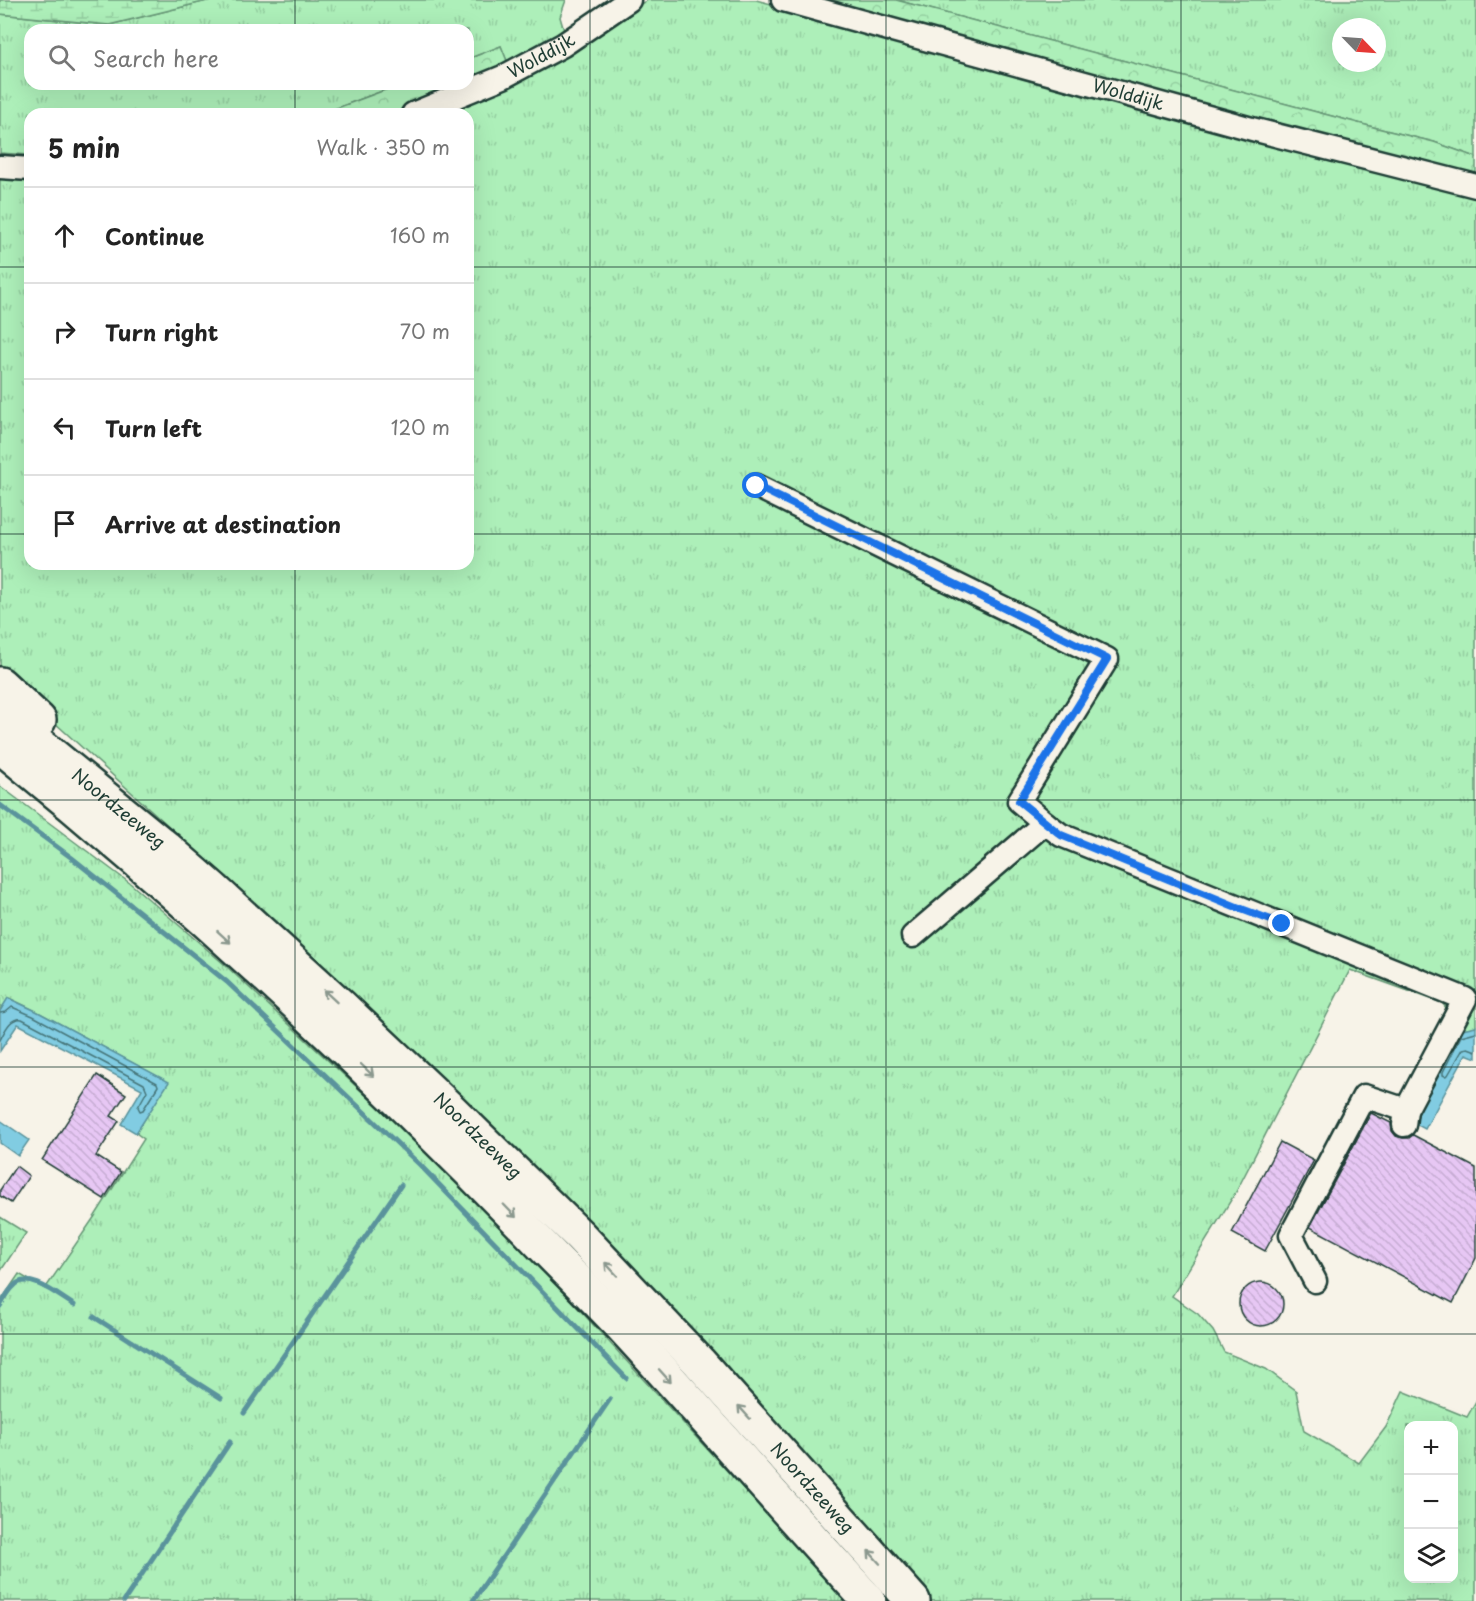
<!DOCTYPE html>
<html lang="en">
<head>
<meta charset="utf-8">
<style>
  :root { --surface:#fff; --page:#f6f6f6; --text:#222; --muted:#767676; --line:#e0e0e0 }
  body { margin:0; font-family:"Playpen Sans",sans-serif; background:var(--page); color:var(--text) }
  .controls { position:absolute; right:18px; bottom:18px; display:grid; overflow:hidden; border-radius:12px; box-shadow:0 6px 24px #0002 }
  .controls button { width:54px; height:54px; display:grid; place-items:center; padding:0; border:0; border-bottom:2px solid var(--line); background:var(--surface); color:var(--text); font:30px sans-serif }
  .compass { position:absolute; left:1332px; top:18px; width:54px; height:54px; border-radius:50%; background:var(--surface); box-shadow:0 6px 24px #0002; rotate:115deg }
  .stop { position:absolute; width:18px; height:18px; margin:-14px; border:4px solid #1a73e8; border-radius:50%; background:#fff }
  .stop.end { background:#1a73e8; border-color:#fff; box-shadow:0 2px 6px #0008 }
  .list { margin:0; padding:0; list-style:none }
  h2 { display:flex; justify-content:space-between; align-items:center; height:78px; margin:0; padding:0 24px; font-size:26px }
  h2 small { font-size:20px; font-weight:400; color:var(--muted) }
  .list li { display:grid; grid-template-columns:39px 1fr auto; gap:18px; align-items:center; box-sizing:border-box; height:96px; padding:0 24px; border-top:2px solid var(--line) }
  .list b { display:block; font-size:22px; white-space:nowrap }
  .list em { font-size:20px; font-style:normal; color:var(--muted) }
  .icon { flex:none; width:33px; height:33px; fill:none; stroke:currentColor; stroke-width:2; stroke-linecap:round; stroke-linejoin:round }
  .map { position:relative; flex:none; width:1476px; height:1601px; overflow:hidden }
  .search { position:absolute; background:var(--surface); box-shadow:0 6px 24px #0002; left:24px; top:24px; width:450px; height:66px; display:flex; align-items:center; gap:15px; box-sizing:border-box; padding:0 21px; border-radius:18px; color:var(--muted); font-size:22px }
  .panel { position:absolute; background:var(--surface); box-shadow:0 6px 24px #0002; left:24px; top:108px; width:450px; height:462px; border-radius:18px }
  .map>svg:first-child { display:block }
  .grass { fill:url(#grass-tufts); stroke:#669676; stroke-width:1.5; fill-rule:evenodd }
  .forest { fill:url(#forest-crowns); stroke:#669676; stroke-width:1.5 }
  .wetland { fill:url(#wetland-marsh); stroke:#669676; stroke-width:1.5 }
  .water { fill:#81cce2; stroke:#5a939c; stroke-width:1.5 }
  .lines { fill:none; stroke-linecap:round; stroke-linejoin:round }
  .shore { stroke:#46767a; stroke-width:1.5 }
  .stream { stroke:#5a939c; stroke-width:5 }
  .building { fill:url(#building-back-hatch); stroke:#1f3d34; stroke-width:1.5 }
  .minor-casing { stroke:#1f3d34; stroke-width:27 }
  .highway-casing { stroke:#1f3d34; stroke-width:38 }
  .minor { stroke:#f7f3e8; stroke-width:22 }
  .highway { stroke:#f7f3e8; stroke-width:33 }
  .oneway { stroke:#8b988e }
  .route { stroke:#1a73e8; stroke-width:8 }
  .grid { fill:none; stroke:#1f3d34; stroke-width:1.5; stroke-opacity:0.55 }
  .labels { text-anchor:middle; stroke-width:5; stroke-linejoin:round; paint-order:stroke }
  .street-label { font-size:18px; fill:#1f3d34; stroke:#f7f3e8 }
</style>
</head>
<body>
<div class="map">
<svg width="1476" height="1601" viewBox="0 0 1476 1601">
  <defs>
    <pattern id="grass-tufts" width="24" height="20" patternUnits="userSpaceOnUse" patternTransform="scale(1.5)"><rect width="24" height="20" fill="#adefb9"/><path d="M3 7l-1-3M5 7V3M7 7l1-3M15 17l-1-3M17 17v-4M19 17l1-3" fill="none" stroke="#94cea0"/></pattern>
    <pattern id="forest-crowns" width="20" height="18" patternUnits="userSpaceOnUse" patternTransform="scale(1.5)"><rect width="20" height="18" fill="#adefb9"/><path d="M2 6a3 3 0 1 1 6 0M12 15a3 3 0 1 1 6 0" fill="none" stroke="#94cea0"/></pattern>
    <pattern id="wetland-marsh" width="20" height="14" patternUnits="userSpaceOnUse" patternTransform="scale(1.5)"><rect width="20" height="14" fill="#adefb9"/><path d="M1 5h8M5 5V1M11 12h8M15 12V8" fill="none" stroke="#94cea0"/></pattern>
    <pattern id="building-back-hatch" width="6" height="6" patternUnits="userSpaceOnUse" patternTransform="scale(1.5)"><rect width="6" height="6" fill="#e7c7f4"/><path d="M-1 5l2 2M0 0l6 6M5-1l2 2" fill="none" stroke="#c6acd2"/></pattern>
  </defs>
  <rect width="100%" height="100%" fill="#f7f3e8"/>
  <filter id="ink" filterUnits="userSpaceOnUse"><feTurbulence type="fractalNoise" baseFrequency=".0167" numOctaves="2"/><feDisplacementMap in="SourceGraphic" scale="12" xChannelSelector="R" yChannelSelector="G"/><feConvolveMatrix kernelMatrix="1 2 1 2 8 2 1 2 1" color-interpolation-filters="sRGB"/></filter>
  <g filter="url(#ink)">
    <!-- grass -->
    <g class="grass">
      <path d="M 211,0 L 566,0 L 560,17 L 565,34 L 509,66 L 501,46 L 468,59 L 468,30 L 30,30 L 30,84 L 401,84 L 321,114 L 30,114 L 30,155 L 0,153 L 0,14 L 109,25 Z"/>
      <path d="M 648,0 L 756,0 L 1476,190 L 1476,1026 L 1464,1029 L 1442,1003 L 1350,970 L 1236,1192 L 1172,1296 L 1198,1314 L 1213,1331 L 1224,1352 L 1266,1369 L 1296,1391 L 1304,1431 L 1359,1463 L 1386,1427 L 1403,1391 L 1467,1417 L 1476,1401 L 1476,1601 L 928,1601 L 527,1162 L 423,1059 L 315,959 L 0,673 L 0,179 L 30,182 L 30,564 L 468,564 L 468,114 L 447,114 L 541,71 L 565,58 L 619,15 ZM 1408,1426 L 1454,1426 L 1454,1578 L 1408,1578 Z"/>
      <path d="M 896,0 L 1476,0 L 1476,157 L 1434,142 L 1377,128 ZM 1341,27 L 1377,27 L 1377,63 L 1341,63 Z"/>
      <path d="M 0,786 L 131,884 L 224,964 L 400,1127 L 484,1210 L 567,1296 L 846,1601 L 0,1601 L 0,1302 L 19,1274 L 45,1289 L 95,1216 L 144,1139 L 136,1133 L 168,1082 L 36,1011 L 9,998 L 0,1011 Z"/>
      <path d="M 0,1217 L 26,1233 L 0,1272 Z"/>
    </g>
    <!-- forest -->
    <g class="forest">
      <path d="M 820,0 L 896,0 L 1377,128 L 1434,142 L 1476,157 L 1476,177 L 1412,162 Z"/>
      <path d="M 501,46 L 509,66 L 394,114 L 321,114 L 401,84 L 468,84 L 468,59 Z"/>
    </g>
    <!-- wetland -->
    <path class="wetland" d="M 0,0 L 211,0 L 109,25 L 0,14 Z"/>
    <!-- water -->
    <g class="water">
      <path d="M 8,998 L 36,1011 L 169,1082 L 136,1133 L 121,1124 L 142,1089 L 18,1024 L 0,1051 L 0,1011 Z"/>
      <path d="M 1476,1026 L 1476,1058 L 1466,1054 L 1425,1129 L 1410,1121 L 1458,1030 Z"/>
      <path d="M 0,1120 L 29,1140 L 18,1156 L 0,1143 Z"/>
    </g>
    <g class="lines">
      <!-- shore -->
      <g class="shore">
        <path d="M 0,1013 L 6,1012 L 12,1007 L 33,1016 L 157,1083 L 158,1086 L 143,1110 L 140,1111 L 138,1107 L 147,1091 L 144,1084 L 22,1019 C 10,1017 5,1031 0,1040"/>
        <path d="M 1476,1032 L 1461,1036 L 1443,1072 L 1443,1075 L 1445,1076 L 1448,1075 L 1463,1049 L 1468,1048 L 1476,1051"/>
      </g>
      <!-- stream -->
      <g class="stream">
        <path d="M 0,805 L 72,858 L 227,982 L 420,1165 L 626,1378"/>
        <path d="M 0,1306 C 4,1300 8,1291 14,1286 C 28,1270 60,1297 74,1305"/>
        <path d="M 94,1317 L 221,1398"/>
        <path d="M 244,1413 L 401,1185"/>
        <path d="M 124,1601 L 230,1442"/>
        <path d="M 473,1601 L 610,1399"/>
      </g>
    </g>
    <!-- building -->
    <g class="building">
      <path d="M 97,1075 L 126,1094 L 111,1116 L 119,1121 L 96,1156 L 121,1172 L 104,1199 L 42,1160 Z"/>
      <path d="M 1371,1113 L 1391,1123 L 1392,1131 L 1396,1136 L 1403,1138 L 1409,1138 L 1413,1135 L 1476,1168 L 1476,1258 L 1453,1303 L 1310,1227 Z"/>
      <path d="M 1280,1142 L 1314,1160 L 1265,1251 L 1232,1233 Z"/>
      <path d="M 16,1166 L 29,1176 L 11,1203 L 0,1196 L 0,1190 Z"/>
      <circle cx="1261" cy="1304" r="22"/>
    </g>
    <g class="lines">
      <defs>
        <g id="minor">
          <path id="s1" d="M 783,0 L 1252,129 L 1476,186"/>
          <path id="s2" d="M 413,114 L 503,77 L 563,45 L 629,0"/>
          <path d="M 0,167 L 30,169"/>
          <path d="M 756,486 L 1107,659 L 1019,801 L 1045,823"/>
          <path d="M 913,936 L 1045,823 L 1061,835 C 1196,890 1331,944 1465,999 L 1406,1110 L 1404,1125"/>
          <path d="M 1315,1281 L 1291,1235 L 1364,1096 L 1406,1110"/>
        </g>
        <g id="highway">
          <path d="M 0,684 L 39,720"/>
          <path id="s3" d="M 0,712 L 165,847 L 212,888 L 341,1006 L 449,1108 L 580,1236 L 699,1362 L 913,1601"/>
          <path d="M 0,746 C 191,901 370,1067 541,1244 C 570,1274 599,1302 627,1332 C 709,1421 787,1512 869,1601"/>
        </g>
      </defs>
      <!-- minor casing -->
      <use href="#minor" class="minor-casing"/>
      <!-- highway casing -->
      <use href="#highway" class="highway-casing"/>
      <!-- minor -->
      <use href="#minor" class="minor"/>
      <!-- highway -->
      <use href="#highway" class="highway"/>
    </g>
    <!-- one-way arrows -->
    <defs><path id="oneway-shaft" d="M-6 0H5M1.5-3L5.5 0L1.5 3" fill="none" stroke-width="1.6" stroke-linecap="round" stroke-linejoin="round" transform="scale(1.5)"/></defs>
    <g class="oneway">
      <use href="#oneway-shaft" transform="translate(224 937) rotate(42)"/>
      <use href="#oneway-shaft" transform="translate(330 996) rotate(-137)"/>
      <use href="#oneway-shaft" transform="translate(367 1070) rotate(44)"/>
      <use href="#oneway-shaft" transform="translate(510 1211) rotate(46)"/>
      <use href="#oneway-shaft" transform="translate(611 1269) rotate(-133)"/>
      <use href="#oneway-shaft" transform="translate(665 1376) rotate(48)"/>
      <use href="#oneway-shaft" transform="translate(744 1412) rotate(-132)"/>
      <use href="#oneway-shaft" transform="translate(874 1557) rotate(-132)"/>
    </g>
  </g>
  <g class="lines" filter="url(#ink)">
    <!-- route -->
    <path class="route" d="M 756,486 L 1107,659 L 1019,801 L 1061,835 L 1244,910 L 1282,924"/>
  </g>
  <!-- grid -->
  <path class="grid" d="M 295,0 L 295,30M 590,0 L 590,1601M 886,0 L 886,1601M 1181,0 L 1181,1601M 295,84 L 295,114M 0,267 L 30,267M 468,267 L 1476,267M 0,534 L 30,534M 468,534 L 1476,534M 295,564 L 295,1601M 0,800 L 1476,800M 0,1067 L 1476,1067M 0,1334 L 1476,1334"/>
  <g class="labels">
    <!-- street labels -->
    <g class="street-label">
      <text dy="6" stroke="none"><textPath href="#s2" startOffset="141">Wolddijk</textPath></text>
      <text dy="6" stroke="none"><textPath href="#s1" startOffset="358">Wolddijk</textPath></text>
      <text dy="6" stroke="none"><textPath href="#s3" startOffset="153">Noordzeeweg</textPath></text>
      <text dy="6" stroke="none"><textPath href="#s3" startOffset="639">Noordzeeweg</textPath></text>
      <text dy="6" stroke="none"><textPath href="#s3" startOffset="1125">Noordzeeweg</textPath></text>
    </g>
  </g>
</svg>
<div class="controls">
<button>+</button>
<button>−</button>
<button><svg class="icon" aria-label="layers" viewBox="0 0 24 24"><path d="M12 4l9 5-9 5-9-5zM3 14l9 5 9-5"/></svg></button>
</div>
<svg class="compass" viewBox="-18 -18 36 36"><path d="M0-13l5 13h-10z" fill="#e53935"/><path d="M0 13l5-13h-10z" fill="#767676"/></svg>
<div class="stop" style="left:756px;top:486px"></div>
<div class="stop end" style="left:1282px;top:924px"></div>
<div class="search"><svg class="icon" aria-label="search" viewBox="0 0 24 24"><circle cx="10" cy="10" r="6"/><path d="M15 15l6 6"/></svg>Search here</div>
<section class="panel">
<h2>5 min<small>Walk · 350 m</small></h2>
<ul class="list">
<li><svg class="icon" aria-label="ahead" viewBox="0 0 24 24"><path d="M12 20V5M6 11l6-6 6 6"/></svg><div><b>Continue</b></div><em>160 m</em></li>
<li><svg class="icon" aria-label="right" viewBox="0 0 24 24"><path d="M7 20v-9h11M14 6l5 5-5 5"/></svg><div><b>Turn right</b></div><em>70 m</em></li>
<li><svg class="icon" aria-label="left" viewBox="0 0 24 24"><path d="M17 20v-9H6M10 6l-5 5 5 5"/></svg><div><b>Turn left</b></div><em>120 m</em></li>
<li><svg class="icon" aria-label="arrive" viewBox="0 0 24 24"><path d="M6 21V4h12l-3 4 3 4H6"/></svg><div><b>Arrive at destination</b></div></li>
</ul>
</section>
</div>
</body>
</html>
